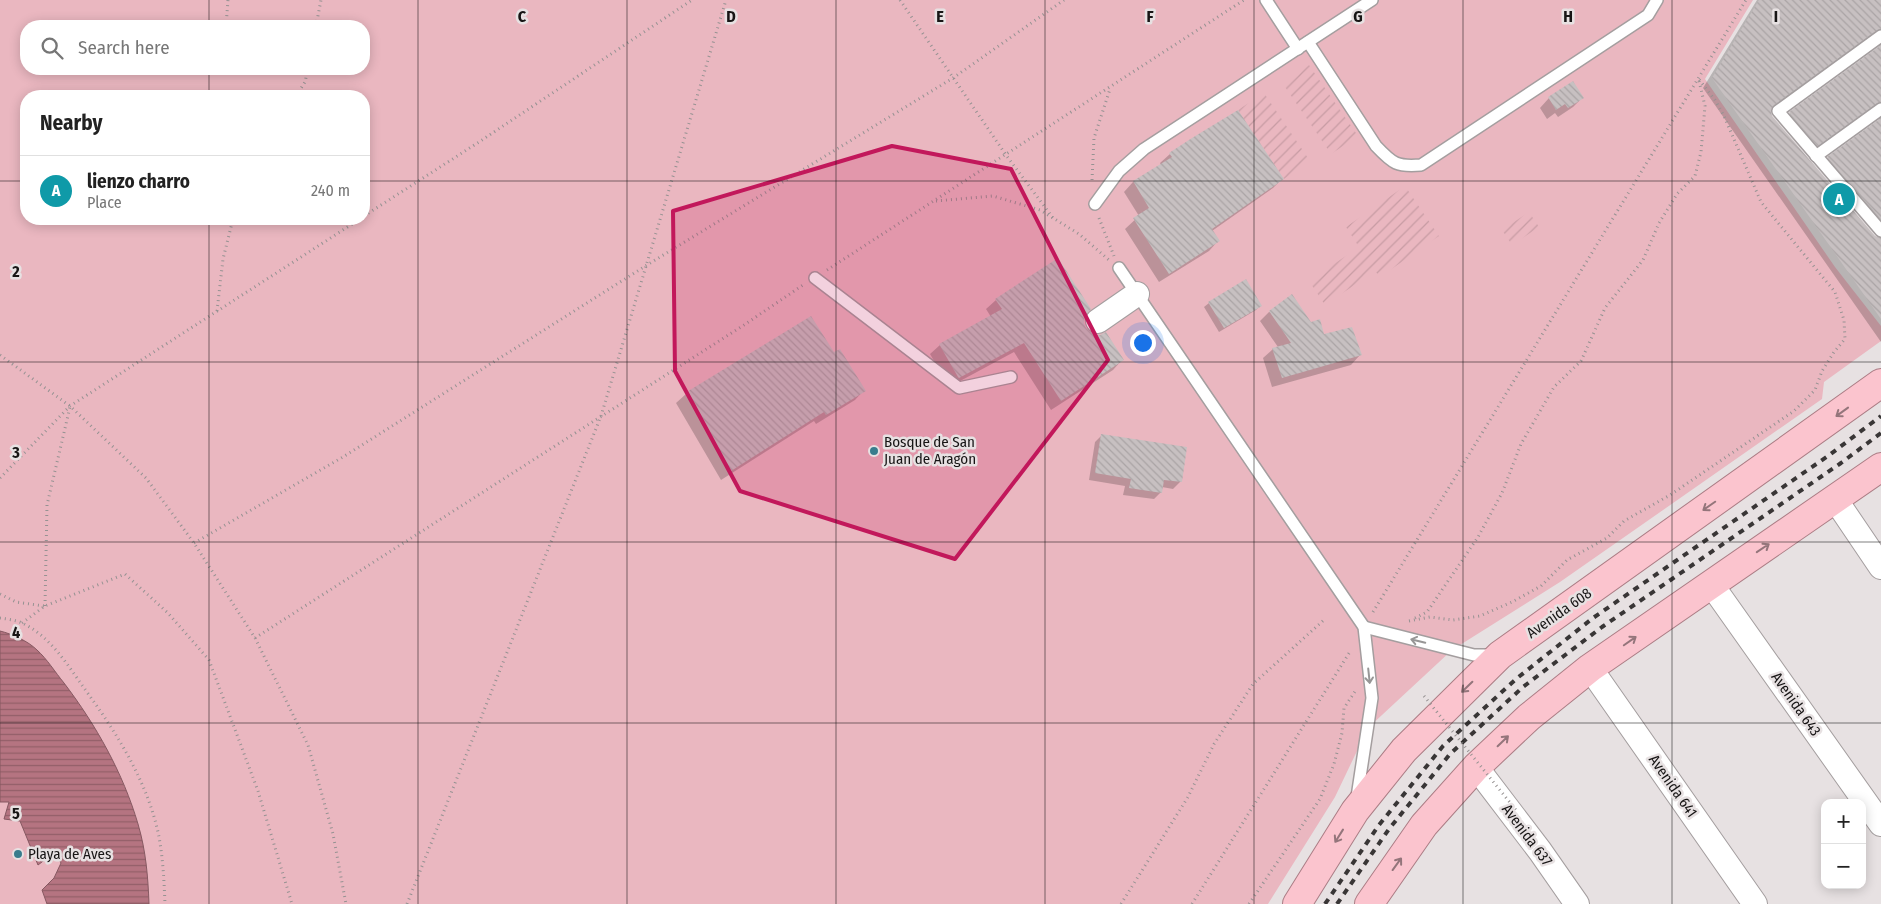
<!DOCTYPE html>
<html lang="en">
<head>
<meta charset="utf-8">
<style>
  :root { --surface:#fff; --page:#f6f6f6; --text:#222; --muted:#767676; --line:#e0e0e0; --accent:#7c3aed }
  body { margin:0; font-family:"Fira Sans Condensed",sans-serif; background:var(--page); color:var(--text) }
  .controls { position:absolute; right:15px; bottom:15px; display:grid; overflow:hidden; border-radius:10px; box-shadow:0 2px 12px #0003 }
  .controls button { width:45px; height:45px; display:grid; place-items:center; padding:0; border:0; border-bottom:1px solid var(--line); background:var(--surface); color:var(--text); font:25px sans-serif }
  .you { position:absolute; left:1142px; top:342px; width:18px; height:18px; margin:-12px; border:4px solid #fff; border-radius:50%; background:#1a73e8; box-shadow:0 0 0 8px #1a73e833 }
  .badge { display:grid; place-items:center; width:32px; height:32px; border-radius:50%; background:var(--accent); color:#fff; font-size:16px; font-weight:700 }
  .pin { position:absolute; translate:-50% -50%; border:2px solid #fff; box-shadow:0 1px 5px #0006 }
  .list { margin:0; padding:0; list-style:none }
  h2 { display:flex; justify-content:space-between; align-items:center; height:65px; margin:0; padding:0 20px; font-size:21px }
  h2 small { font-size:16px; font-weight:400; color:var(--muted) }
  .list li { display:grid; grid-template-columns:32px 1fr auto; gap:15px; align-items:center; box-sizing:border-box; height:70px; padding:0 20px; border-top:1px solid var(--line) }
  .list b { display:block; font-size:19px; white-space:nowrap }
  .list p { margin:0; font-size:16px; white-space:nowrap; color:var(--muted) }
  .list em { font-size:16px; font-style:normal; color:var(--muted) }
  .icon { flex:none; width:28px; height:28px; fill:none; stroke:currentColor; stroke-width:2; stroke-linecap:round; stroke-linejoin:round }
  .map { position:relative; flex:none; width:1881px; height:904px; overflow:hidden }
  .search { position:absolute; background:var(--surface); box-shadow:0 2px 12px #0003; left:20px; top:20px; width:350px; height:55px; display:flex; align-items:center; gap:12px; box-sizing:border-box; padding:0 18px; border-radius:20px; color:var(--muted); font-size:19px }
  .panel { position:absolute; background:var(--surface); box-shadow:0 2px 12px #0003; left:20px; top:90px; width:350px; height:135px; border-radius:20px }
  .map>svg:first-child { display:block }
  .park { fill:#eab7c0; fill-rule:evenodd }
  .garden { fill:url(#garden-furrows) }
  .water { fill:url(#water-rules); stroke:#865861 }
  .shadow { fill:#0003; fill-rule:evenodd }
  .building { fill:url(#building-back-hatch) }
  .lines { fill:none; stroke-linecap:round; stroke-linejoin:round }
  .service-casing { stroke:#a49e9f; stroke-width:14 }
  .minor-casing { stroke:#a49e9f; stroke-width:26 }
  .trunk-casing { stroke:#ab7d85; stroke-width:30 }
  .path { stroke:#969292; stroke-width:3; stroke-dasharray:1 4; stroke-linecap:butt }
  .service { stroke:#fff; stroke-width:11 }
  .minor { stroke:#fff; stroke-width:24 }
  .trunk { stroke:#fbc4ce; stroke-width:28 }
  .rail { stroke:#393636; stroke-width:4; stroke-dasharray:6 6; stroke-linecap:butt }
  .path-bridge { stroke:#969292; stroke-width:3; stroke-dasharray:1 4; stroke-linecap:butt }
  .oneway { stroke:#94757b }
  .oneway2 { stroke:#979696 }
  .marked { fill:#c2185b; fill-opacity:0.2; stroke:#c2185b; stroke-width:4; stroke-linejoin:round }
  .grid { fill:none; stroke:#171515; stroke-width:1; stroke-opacity:0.55 }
  .poi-dot { fill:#397c8d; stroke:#e7e1e2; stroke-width:2 }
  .labels { text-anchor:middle; stroke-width:5; stroke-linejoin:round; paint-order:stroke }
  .poi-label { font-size:15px; fill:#171515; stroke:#e7e1e2; text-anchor:start }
  .street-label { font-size:15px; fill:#171515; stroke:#e7e1e2 }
  .grid-label { font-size:16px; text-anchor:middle; font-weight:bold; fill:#171515; stroke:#e7e1e2; stroke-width:5; stroke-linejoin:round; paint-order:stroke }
</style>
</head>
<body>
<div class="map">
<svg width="1881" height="904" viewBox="0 0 1881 904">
  <defs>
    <pattern id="garden-furrows" width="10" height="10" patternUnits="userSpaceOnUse" patternTransform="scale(1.25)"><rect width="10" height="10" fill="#eab7c0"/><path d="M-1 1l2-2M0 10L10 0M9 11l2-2" fill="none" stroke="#c89ca4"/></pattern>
    <pattern id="water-rules" width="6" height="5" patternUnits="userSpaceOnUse" patternTransform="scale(1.25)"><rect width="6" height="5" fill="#b57481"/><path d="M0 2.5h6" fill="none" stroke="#925e68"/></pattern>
    <pattern id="building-back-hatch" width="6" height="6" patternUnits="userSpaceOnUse" patternTransform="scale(1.25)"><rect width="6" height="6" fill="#c7c0c1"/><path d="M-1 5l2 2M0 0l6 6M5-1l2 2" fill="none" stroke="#aaa4a5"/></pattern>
  </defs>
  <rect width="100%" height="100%" fill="#e7e1e2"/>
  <!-- park -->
  <path class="park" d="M 0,0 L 1753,0 L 1705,79 L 1835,267 L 1881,326 L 1881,341 L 1824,382 L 1822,399 L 1560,582 L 1452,650 L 1368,728 L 1335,797 L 1268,904 L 0,904 ZM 26,26 L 364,26 L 364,69 L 26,69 ZM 26,96 L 364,96 L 364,219 L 26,219 Z"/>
  <!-- garden -->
  <g class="garden">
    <path d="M 1309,65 L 1358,136 L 1331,154 L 1283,84 Z"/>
    <path d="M 1264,93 L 1310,161 L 1284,179 L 1238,110 Z"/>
    <path d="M 1405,186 L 1439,236 L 1380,277 L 1375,271 L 1325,305 L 1309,281 L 1359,247 L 1346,227 Z"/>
    <path d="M 1529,212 L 1539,227 L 1512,245 L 1502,230 Z"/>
  </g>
  <!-- water -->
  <path class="water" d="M 0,631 C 12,634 28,641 37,650 C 47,659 55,672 64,683 C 96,725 123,773 138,824 C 146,851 148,877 149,904 L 47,904 L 42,890 L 54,878 L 61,863 L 55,852 L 38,865 L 20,821 L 4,819 L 9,802 L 0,802 Z"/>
  <!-- shadow -->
  <g class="shadow">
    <path d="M 1757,0 L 1881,0 L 1881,342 L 1703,88 ZM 1870,37 L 1877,41 L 1879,45 L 1878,49 L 1790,113 L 1780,123 L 1807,154 L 1870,110 L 1878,115 L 1879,121 L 1828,158 L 1819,167 L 1880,239 L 1875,237 L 1771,117 L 1771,108 Z"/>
    <path d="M 1549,98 L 1582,98 L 1573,107 L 1558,117 L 1555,113 L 1547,119 L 1540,108 Z"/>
    <path d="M 1170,154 L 1283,178 L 1273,188 L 1212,231 L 1218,241 L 1209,251 L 1159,282 L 1125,229 L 1139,216 L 1124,192 L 1133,182 L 1161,165 L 1160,163 Z"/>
    <path d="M 996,300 L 1084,315 L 1083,323 L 1085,329 L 1122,360 L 1113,370 L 1051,410 L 1014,352 L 949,387 L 930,354 L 940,345 L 991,317 L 986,309 Z"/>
    <path d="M 1209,303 L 1261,305 L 1256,310 L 1219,332 L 1204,307 Z"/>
    <path d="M 1269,312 L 1311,323 L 1323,335 L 1360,355 L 1351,365 L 1272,387 L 1263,358 L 1273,349 L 1278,347 L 1260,321 Z"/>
    <path d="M 833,354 L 864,390 L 855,400 L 816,424 L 814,421 L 721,480 L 676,403 L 686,394 Z"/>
    <path d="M 1102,435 L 1181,481 L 1173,489 L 1162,487 L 1161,492 L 1154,499 L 1123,495 L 1125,486 L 1089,480 L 1095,442 Z"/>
  </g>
  <!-- building -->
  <g class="building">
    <path d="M 1759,0 L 1881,0 L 1881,29 L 1877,30 L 1774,105 L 1771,112 L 1772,116 L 1875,236 L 1881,238 L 1881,319 L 1712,78 Z"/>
    <path d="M 1881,45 L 1881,102 L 1877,103 L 1818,146 L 1789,112 Z"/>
    <path d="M 1573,81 L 1584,98 L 1568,108 L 1565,104 L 1556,110 L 1548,97 Z"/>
    <path d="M 1238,110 L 1284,179 L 1212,229 L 1220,241 L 1169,274 L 1133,218 L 1149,208 L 1133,181 L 1172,157 L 1169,153 L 1192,138 Z"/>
    <path d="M 1881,118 L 1881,219 L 1827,157 Z"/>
    <path d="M 1058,258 L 1091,309 L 1085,316 L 1084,323 L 1086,328 L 1093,334 L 1100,335 L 1106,332 L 1124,360 L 1061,401 L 1024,343 L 959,378 L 958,377 L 939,344 L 1002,309 L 995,299 Z"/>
    <path d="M 1246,279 L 1262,306 L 1224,328 L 1208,302 Z"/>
    <path d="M 1292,294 L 1311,322 L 1320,319 L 1324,334 L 1352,327 L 1362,355 L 1282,378 L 1272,348 L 1291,343 L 1269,311 Z"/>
    <path d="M 811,316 L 834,352 L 840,349 L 866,391 L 826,415 L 824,412 L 731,471 L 685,393 Z"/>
    <path d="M 1101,434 L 1187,447 L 1182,482 L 1164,480 L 1162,493 L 1129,488 L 1131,479 L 1095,473 Z"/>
  </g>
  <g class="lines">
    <defs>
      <g id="service">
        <path d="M 1266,0 L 1298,49"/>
        <path d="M 1881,36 L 1778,111 L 1881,231"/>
        <path d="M 1308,42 L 1376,146 C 1393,164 1397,167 1421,165 L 1648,15 L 1657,0"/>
        <path d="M 1816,156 L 1881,109"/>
        <path d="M 1095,204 L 1119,171 L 1144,149 L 1372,0"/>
        <path d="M 1119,268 L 1364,627 L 1372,698 L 1357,797"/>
        <path d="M 815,278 L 959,388 L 1011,377"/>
        <path d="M 1364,627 L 1474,655 L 1494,655"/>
      </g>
      <g id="minor">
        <path d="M 1098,321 L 1137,294"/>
        <path d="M 1835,499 L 1881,567"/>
        <path d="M 1711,584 L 1881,824"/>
        <path d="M 1590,668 L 1755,904"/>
        <path d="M 1476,767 L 1540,851 L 1577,904"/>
      </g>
      <g id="trunk">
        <path d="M 1297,904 L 1355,811 L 1404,750 L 1500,655 L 1881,383"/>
        <path d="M 1369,904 L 1424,825 L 1476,767 L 1529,717 L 1590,668 L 1881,467"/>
      </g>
    </defs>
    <!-- service casing -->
    <use href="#service" class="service-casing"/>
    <!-- minor casing -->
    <use href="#minor" class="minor-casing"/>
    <!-- trunk casing -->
    <use href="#trunk" class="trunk-casing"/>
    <!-- path -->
    <g class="path">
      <path d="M 900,0 L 1006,155 L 1053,218"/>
      <path d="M 226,26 L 228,0"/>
      <path d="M 316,26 L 321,0"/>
      <path d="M 296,96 L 305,82 L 308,69"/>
      <path d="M 1092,180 L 1094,138 L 1110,89"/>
      <path d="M 936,201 L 993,196 L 1040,210 L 1079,234 L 1109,260"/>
      <path d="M 364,216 L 479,142 L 692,0"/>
      <path d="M 1099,218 L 1114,256"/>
      <path d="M 827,270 L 1244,0"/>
      <path d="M 217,311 L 223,259 L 233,219"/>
      <path d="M 0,355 L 70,406 L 146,478 L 194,543 L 255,638 L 308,745 L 333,834 L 346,904"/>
      <path d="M 0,478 L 70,406 L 360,219"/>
      <path d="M 194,543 L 343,457 L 647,265 L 953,78 L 1064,0"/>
      <path d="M 0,594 L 16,602 L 44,606"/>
      <path d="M 45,606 L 47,505 L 70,407"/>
      <path d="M 1373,612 L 1746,0"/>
      <path d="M 0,618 C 7,619 16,620 22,623 C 50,636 67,664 84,688 C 116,732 146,779 158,832 C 163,856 164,880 165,904"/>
      <path d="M 1415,618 L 1427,612 L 1478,537 L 1502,493 L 1521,444 L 1554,387 L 1581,361 L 1605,308 L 1643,260 L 1659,223 L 1677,194 L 1695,176 L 1701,152 L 1705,106 L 1699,81"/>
      <path d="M 1409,621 L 1430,617 L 1453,620 L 1480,616 L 1512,602 L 1541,586 L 1567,560 L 1607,538 L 1624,521 L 1670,495 L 1794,411 L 1815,390 L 1822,371 L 1834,352 L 1845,339 L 1844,320 L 1835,292 L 1761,202 L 1724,116 L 1715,100 L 1698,78"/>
      <path d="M 22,623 L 45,606 L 125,574 L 168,613 L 209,660 L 258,791 L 292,904"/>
      <path d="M 255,638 L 744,325 L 803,285"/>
      <path d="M 407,904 L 601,416 L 726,0"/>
      <path d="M 1121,904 L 1188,797 L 1214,744 L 1253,684 L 1325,619"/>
      <path d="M 1192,904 L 1351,650"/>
      <path d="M 1249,904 L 1320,799 L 1334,764 L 1342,733 L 1344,708 L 1356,690"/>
    </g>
    <!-- service -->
    <use href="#service" class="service"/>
    <!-- minor -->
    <use href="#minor" class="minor"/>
    <!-- trunk -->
    <use href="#trunk" class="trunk"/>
    <!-- rail -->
    <g class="rail">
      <path d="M 1325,904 L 1379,825 L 1443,746 L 1516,679 L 1593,618 L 1828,456 L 1881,416"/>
      <path d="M 1337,904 L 1389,829 L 1450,754 L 1523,687 L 1602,627 L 1841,463 L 1881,433"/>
    </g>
    <!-- path-bridge -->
    <path class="path-bridge" d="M 1424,696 L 1516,810"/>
  </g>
  <!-- one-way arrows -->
  <defs><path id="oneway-shaft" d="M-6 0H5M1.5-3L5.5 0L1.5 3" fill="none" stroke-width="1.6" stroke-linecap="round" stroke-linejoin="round" transform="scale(1.25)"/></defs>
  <g class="oneway">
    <use href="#oneway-shaft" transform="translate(1842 412) rotate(144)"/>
    <use href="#oneway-shaft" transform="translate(1709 506) rotate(145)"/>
    <use href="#oneway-shaft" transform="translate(1763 548) rotate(-34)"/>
    <use href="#oneway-shaft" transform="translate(1630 641) rotate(-35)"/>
    <use href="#oneway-shaft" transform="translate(1467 687) rotate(136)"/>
    <use href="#oneway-shaft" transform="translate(1503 741) rotate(-44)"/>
    <use href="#oneway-shaft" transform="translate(1339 836) rotate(122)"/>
    <use href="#oneway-shaft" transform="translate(1397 864) rotate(-54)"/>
  </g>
  <g class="oneway2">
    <use href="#oneway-shaft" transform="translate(1418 641) rotate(-166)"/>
    <use href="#oneway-shaft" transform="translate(1369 676) rotate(84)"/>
  </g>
  <!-- marked area -->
  <path class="marked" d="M 892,146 L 1011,169 L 1108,360 L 955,559 L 740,491 L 675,371 L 673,211 Z"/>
  <!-- grid -->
  <path class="grid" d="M 209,0 L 209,26M 418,0 L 418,904M 627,0 L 627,904M 836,0 L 836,904M 1045,0 L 1045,904M 1254,0 L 1254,904M 1463,0 L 1463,904M 1672,0 L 1672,904M 209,69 L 209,96M 0,181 L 26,181M 364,181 L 1881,181M 209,219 L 209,904M 0,362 L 1881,362M 0,542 L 1881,542M 0,723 L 1881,723"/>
  <!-- markers -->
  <g class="poi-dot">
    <circle cx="874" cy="451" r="5"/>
    <circle cx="18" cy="854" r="5"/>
  </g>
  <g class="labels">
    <!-- poi labels -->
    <g class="poi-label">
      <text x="884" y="447">Bosque de San<tspan x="884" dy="17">Juan de Aragón</tspan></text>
      <text x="28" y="859">Playa de Aves</text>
    </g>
    <!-- street labels -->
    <g class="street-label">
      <text transform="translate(1559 613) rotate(-35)" y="5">Avenida 608</text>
      <text transform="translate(1796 704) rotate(55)" y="5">Avenida 643</text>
      <text transform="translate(1673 786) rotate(55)" y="5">Avenida 641</text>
      <text transform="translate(1527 835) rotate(53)" y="5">Avenida 637</text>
    </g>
  </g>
  <g class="grid-label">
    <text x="522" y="22">C</text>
    <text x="731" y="22">D</text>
    <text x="940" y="22">E</text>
    <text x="1150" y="22">F</text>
    <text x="1358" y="22">G</text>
    <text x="1568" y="22">H</text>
    <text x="1776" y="22">I</text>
    <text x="16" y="277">2</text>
    <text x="16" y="458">3</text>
    <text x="16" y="638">4</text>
    <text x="16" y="819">5</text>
  </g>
</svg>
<div class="controls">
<button>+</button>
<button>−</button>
</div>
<div class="you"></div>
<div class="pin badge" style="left:1839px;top:199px;background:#0f9aa8">A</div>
<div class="search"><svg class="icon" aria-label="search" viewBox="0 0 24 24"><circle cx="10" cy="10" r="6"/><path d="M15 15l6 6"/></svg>Search here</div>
<section class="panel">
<h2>Nearby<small></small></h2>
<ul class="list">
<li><span class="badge" style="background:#0f9aa8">A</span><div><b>lienzo charro</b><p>Place</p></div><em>240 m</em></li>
</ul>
</section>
</div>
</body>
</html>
